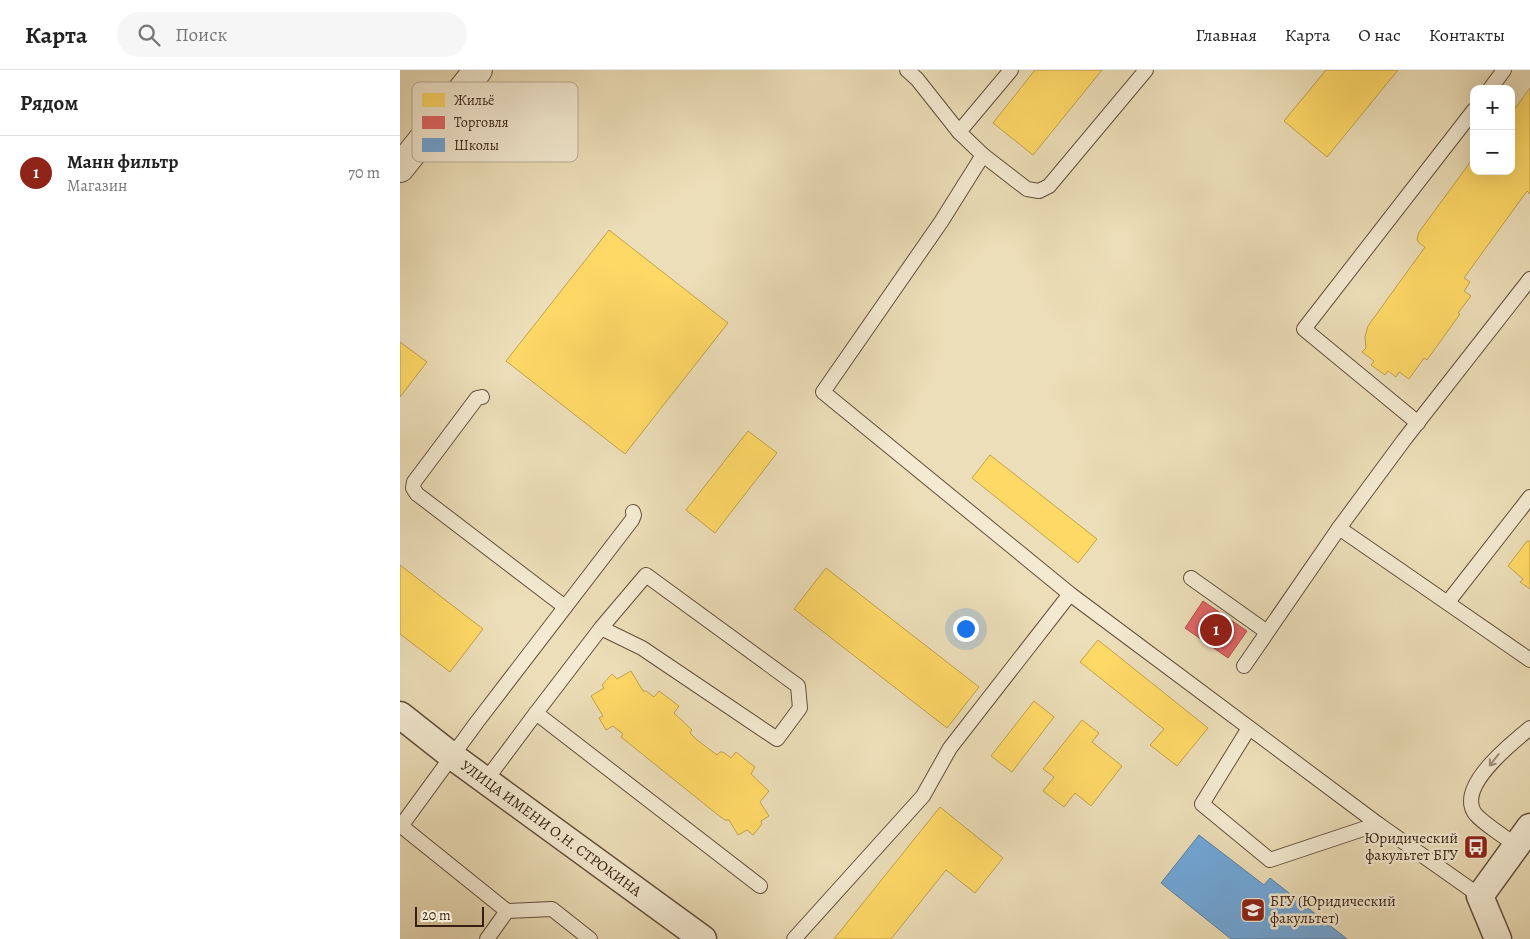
<!DOCTYPE html>
<html lang="ru">
<head>
<meta charset="utf-8">
<style>
  :root { --surface:#fff; --page:#f6f6f6; --text:#222; --muted:#767676; --line:#e0e0e0; --accent:#8f2418 }
  body { margin:0; font-family:Alegreya,serif; background:var(--page); color:var(--text) }
  .controls { position:absolute; right:15px; top:15px; display:grid; overflow:hidden; border-radius:10px; box-shadow:0 5px 20px #0002 }
  .controls button { width:45px; height:45px; display:grid; place-items:center; padding:0; border:0; border-bottom:1px solid var(--line); background:var(--surface); color:var(--text); font:25px sans-serif }
  .scale { position:absolute; left:15px; bottom:12px; width:69px; box-sizing:border-box; padding-left:5px; border:2px solid #371e13; border-top:0; font-size:14px; line-height:18px; white-space:nowrap; color:#371e13; -webkit-text-stroke:4px #f3ead1; paint-order:stroke }
  .you { position:absolute; left:565px; top:558px; width:18px; height:18px; margin:-12px; border:4px solid #fff; border-radius:50%; background:#1a73e8; box-shadow:0 0 0 8px #1a73e833 }
  .badge { display:grid; place-items:center; width:32px; height:32px; border-radius:50%; background:var(--accent); color:#fff; font-size:16px; font-weight:700 }
  .pin { position:absolute; translate:-50% -50%; border:2px solid #fff; box-shadow:0 1px 5px #0006 }
  .list { margin:0; padding:0; list-style:none }
  h2 { display:flex; justify-content:space-between; align-items:center; height:65px; margin:0; padding:0 20px; font-size:21px }
  h2 small { font-size:16px; font-weight:400; color:var(--muted) }
  .list li { display:grid; grid-template-columns:32px 1fr auto; gap:15px; align-items:center; box-sizing:border-box; height:75px; padding:0 20px; border-top:1px solid var(--line) }
  .list b { display:block; font-size:19px; white-space:nowrap }
  .list p { margin:0; font-size:16px; white-space:nowrap; color:var(--muted) }
  .list em { font-size:16px; font-style:normal; color:var(--muted) }
  .icon { flex:none; width:28px; height:28px; fill:none; stroke:currentColor; stroke-width:2; stroke-linecap:round; stroke-linejoin:round }
  .map { position:relative; flex:none; width:1130px; height:869px; overflow:hidden }
  header { display:flex; align-items:center; gap:30px; box-sizing:border-box; height:70px; padding:0 25px; background:var(--surface); border-bottom:1px solid var(--line) }
  header strong { font-size:24px }
  nav { display:flex; gap:28px; margin-inline-start:auto; font-size:18px }
  .search { width:350px; height:45px; background:var(--page); display:flex; align-items:center; gap:12px; box-sizing:border-box; padding:0 18px; border-radius:28px; color:var(--muted); font-size:19px }
  main { display:flex }
  aside { flex:1; background:var(--surface) }
  .map>svg:first-child { display:block }
  .homes { fill:#ffd966; stroke:#c3a14d }
  .shops { fill:#e06666; stroke:#ad504d }
  .schools { fill:#6fa8dc; stroke:#5e7fa0 }
  .lines { fill:none; stroke-linecap:round; stroke-linejoin:round }
  .service-casing { stroke:#644e3c; stroke-width:16 }
  .minor-casing { stroke:#644e3c; stroke-width:29 }
  .tertiary-casing { stroke:#644e3c; stroke-width:30 }
  .service { stroke:#f3ead1; stroke-width:14 }
  .minor { stroke:#f3ead1; stroke-width:26 }
  .tertiary { stroke:#f3ead1; stroke-width:28 }
  .oneway { stroke:#9e8e7c }
  .labels { text-anchor:middle; stroke-width:5; stroke-linejoin:round; paint-order:stroke }
  .street-label { font-size:15px; fill:#371e13; stroke:#f3ead1 }
  .poi-label { font-size:15px; fill:#371e13; stroke:#f3ead1; text-anchor:end }
  .key { fill:#f3ead1; stroke:#bbad98; stroke-width:1 }
  .key-label { font-size:14px; fill:#371e13 }
</style>
</head>
<body>
<header>
<strong>Карта</strong>
<div class="search"><svg class="icon" aria-label="search" viewBox="0 0 24 24"><circle cx="10" cy="10" r="6"/><path d="M15 15l6 6"/></svg>Поиск</div>
<nav><a>Главная</a><a>Карта</a><a>О нас</a><a>Контакты</a></nav>
</header>
<main>
<aside>
<h2>Рядом<small></small></h2>
<ul class="list">
<li><span class="badge">1</span><div><b>Манн фильтр</b><p>Магазин</p></div><em>70 m</em></li>
</ul>
</aside>
<div class="map">
<svg width="1130" height="869" viewBox="0 0 1130 869">
  <rect width="100%" height="100%" fill="#ecdeb8"/>
  <filter id="stains"><feTurbulence type="fractalNoise" baseFrequency=".004" numOctaves="4"/><feColorMatrix values="0 0 0 0 .2 0 0 0 0 .09 0 0 0 0 .02 0 0 0 .5 -.17"/></filter>
  <radialGradient id="worn" r=".72"><stop offset=".6" stop-color="#630" stop-opacity="0"/><stop offset="1" stop-color="#630" stop-opacity=".3"/></radialGradient>
  <!-- homes -->
  <g class="homes">
    <path d="M 635,0 L 702,0 L 633,85 L 593,53 Z"/>
    <path d="M 926,0 L 998,0 L 927,87 L 884,51 Z"/>
    <path d="M 1130,18 L 1130,124 L 1127,121 L 1064,208 L 1070,212 L 1064,221 L 1071,226 L 1058,243 L 1060,244 L 1027,290 L 1024,288 L 1009,309 L 999,302 L 996,307 L 988,301 L 985,305 L 971,295 L 974,291 L 962,282 L 966,278 L 965,267 L 968,256 L 1025,177 L 1019,173 L 1017,169 L 1019,162 L 1074,87 L 1074,101 L 1111,101 L 1111,44 Z"/>
    <path d="M 209,160 L 328,253 L 225,384 L 106,291 Z"/>
    <path d="M 0,272 L 27,292 L 0,327 Z"/>
    <path d="M 348,361 L 377,383 L 315,463 L 286,440 Z"/>
    <path d="M 590,385 L 697,469 L 678,493 L 572,408 Z"/>
    <path d="M 1127,471 L 1130,471 L 1130,519 L 1120,512 L 1123,509 L 1108,496 Z"/>
    <path d="M 0,495 L 83,559 L 50,602 L 0,564 Z"/>
    <path d="M 426,498 L 579,617 L 547,658 L 394,539 Z"/>
    <path d="M 698,570 L 808,658 L 777,696 L 750,675 L 764,659 L 680,592 Z"/>
    <path d="M 231,601 L 243,621 L 246,621 L 254,627 L 259,621 L 279,636 L 274,643 L 292,660 L 290,663 L 297,670 L 317,685 L 320,682 L 323,682 L 331,688 L 336,682 L 355,697 L 351,704 L 369,721 L 360,732 L 369,746 L 361,751 L 362,754 L 353,765 L 347,760 L 338,765 L 329,750 L 325,750 L 318,745 L 221,667 L 223,664 L 213,656 L 206,660 L 199,648 L 203,646 L 191,626 L 204,618 L 202,615 L 212,604 L 217,609 Z"/>
    <path d="M 634,631 L 654,647 L 612,702 L 591,686 Z"/>
    <path d="M 682,650 L 699,663 L 692,672 L 722,696 L 691,736 L 675,723 L 664,737 L 643,721 L 654,707 L 643,699 Z"/>
    <path d="M 540,737 L 603,788 L 575,823 L 546,800 L 491,869 L 434,869 Z"/>
  </g>
  <!-- shops -->
  <path class="shops" d="M 803,531 L 847,561 L 828,588 L 785,558 Z"/>
  <!-- schools -->
  <path class="schools" d="M 799,765 L 864,815 L 870,808 L 947,869 L 831,869 L 761,813 Z"/>
  <g class="lines">
    <defs>
      <g id="service">
        <path d="M 507,0 L 517,9 L 559,62 L 583,85 L 627,119 L 639,121 L 649,116 L 746,0"/>
        <path d="M 1090,19 L 1104,0"/>
        <path d="M 559,62 L 611,0"/>
        <path d="M 583,85 L 541,152 L 423,322 L 670,524 L 978,754 L 1080,826"/>
        <path d="M 82,327 L 77,328 L 14,412 L 13,418 L 17,424 L 165,537"/>
        <path d="M 1018,353 L 904,259 L 1074,40"/>
        <path d="M 939,458 L 1130,590"/>
        <path d="M 791,508 L 867,562"/>
        <path d="M 1048,532 L 1130,427"/>
        <path d="M 844,596 L 939,458 L 1004,370 L 1130,209"/>
        <path d="M 136,643 L 201,558 L 242,578 L 377,669 L 400,638 L 398,616 L 246,505 L 201,558"/>
        <path d="M 849,658 L 802,734 L 870,790 L 978,754"/>
        <path d="M 86,710 L 136,643 L 360,816"/>
        <path d="M 0,755 L 107,841 L 152,839 L 190,869"/>
        <path d="M 1,756 L 77,652 L 232,450 L 234,445 L 233,442"/>
        <path d="M 1117,776 C 1108,769 1079,751 1074,742 C 1058,715 1112,673 1130,658"/>
        <path d="M 87,869 L 107,841"/>
        <path d="M 394,869 L 523,726 L 550,678 L 670,524"/>
      </g>
      <g id="minor">
        <path id="s1" d="M 0,645 L 52,686 L 303,869"/>
        <path d="M 1098,869 L 1080,826 L 1130,757"/>
      </g>
      <path id="tertiary" d="M 0,98 L 78,0"/>
    </defs>
    <!-- service casing -->
    <use href="#service" class="service-casing"/>
    <!-- minor casing -->
    <use href="#minor" class="minor-casing"/>
    <!-- tertiary casing -->
    <use href="#tertiary" class="tertiary-casing"/>
    <!-- service -->
    <use href="#service" class="service"/>
    <!-- minor -->
    <use href="#minor" class="minor"/>
    <!-- tertiary -->
    <use href="#tertiary" class="tertiary"/>
  </g>
  <!-- one-way arrows -->
  <defs><path id="oneway-shaft" d="M-6 0H5M1.5-3L5.5 0L1.5 3" fill="none" stroke-width="1.6" stroke-linecap="round" stroke-linejoin="round" transform="scale(1.25)"/></defs>
  <use class="oneway" href="#oneway-shaft" transform="translate(1094 690) rotate(128)"/>
  <!-- icons -->
  <defs>
    <symbol id="bus-square" viewBox="-11 -11 22 22"><rect x="-9" y="-9" width="18" height="18" rx="4" fill="#8f2418" stroke="#f3ead1"/><path d="M-5-6H5V4H4V6H2V4H-2V6H-4V4H-5ZM-3.5-4V0h7V-4ZM-3.5 1.2v1.5H-2V1.2ZM2 1.2v1.5H3.5V1.2Z" fill="#fff"/></symbol>
    <symbol id="university-square" viewBox="-11 -11 22 22"><rect x="-9" y="-9" width="18" height="18" rx="4" fill="#8f2418" stroke="#f3ead1"/><path d="M0-5L7-2L0 1L-7-2ZM-4 1L0 2.5L4 1V4Q0 6-4 4Z" fill="#fff"/></symbol>
  </defs>
  <g fill-rule="evenodd">
    <use href="#bus-square" x="1062" y="763" width="28" height="28"/>
    <use href="#university-square" x="839" y="826" width="28" height="28"/>
  </g>
  <g class="labels">
    <!-- street labels -->
    <g class="street-label">
      <text dy="5" stroke="none"><textPath href="#s1" startOffset="189">УЛИЦА ИМЕНИ О.Н. СТРОКИНА</textPath></text>
    </g>
    <!-- poi labels -->
    <g class="poi-label">
      <text x="1058" y="773">Юридический<tspan x="1058" dy="17">факультет БГУ</tspan></text>
      <text x="870" y="836" text-anchor="start">БГУ (Юридический<tspan x="870" dy="17">факультет)</tspan></text>
    </g>
  </g>
  <!-- legend -->
  <rect x="12" y="12" width="166" height="80" rx="8" class="key"/>
  <rect x="22" y="23" width="23" height="14" fill="#ffd966"/>
  <rect x="22" y="46" width="23" height="13" fill="#e06666"/>
  <rect x="22" y="68" width="23" height="14" fill="#6fa8dc"/>
  <g class="key-label">
    <text x="54" y="35">Жильё</text>
    <text x="54" y="57">Торговля</text>
    <text x="54" y="80">Школы</text>
  </g>
  <rect width="100%" height="100%" filter="url(#stains)"/>
  <rect width="100%" height="100%" fill="url(#worn)"/>
</svg>
<div class="controls">
<button>+</button>
<button>−</button>
</div>
<div class="scale">20 m</div>
<div class="you"></div>
<div class="pin badge" style="left:816px;top:560px">1</div>
</div>
</main>
</body>
</html>
